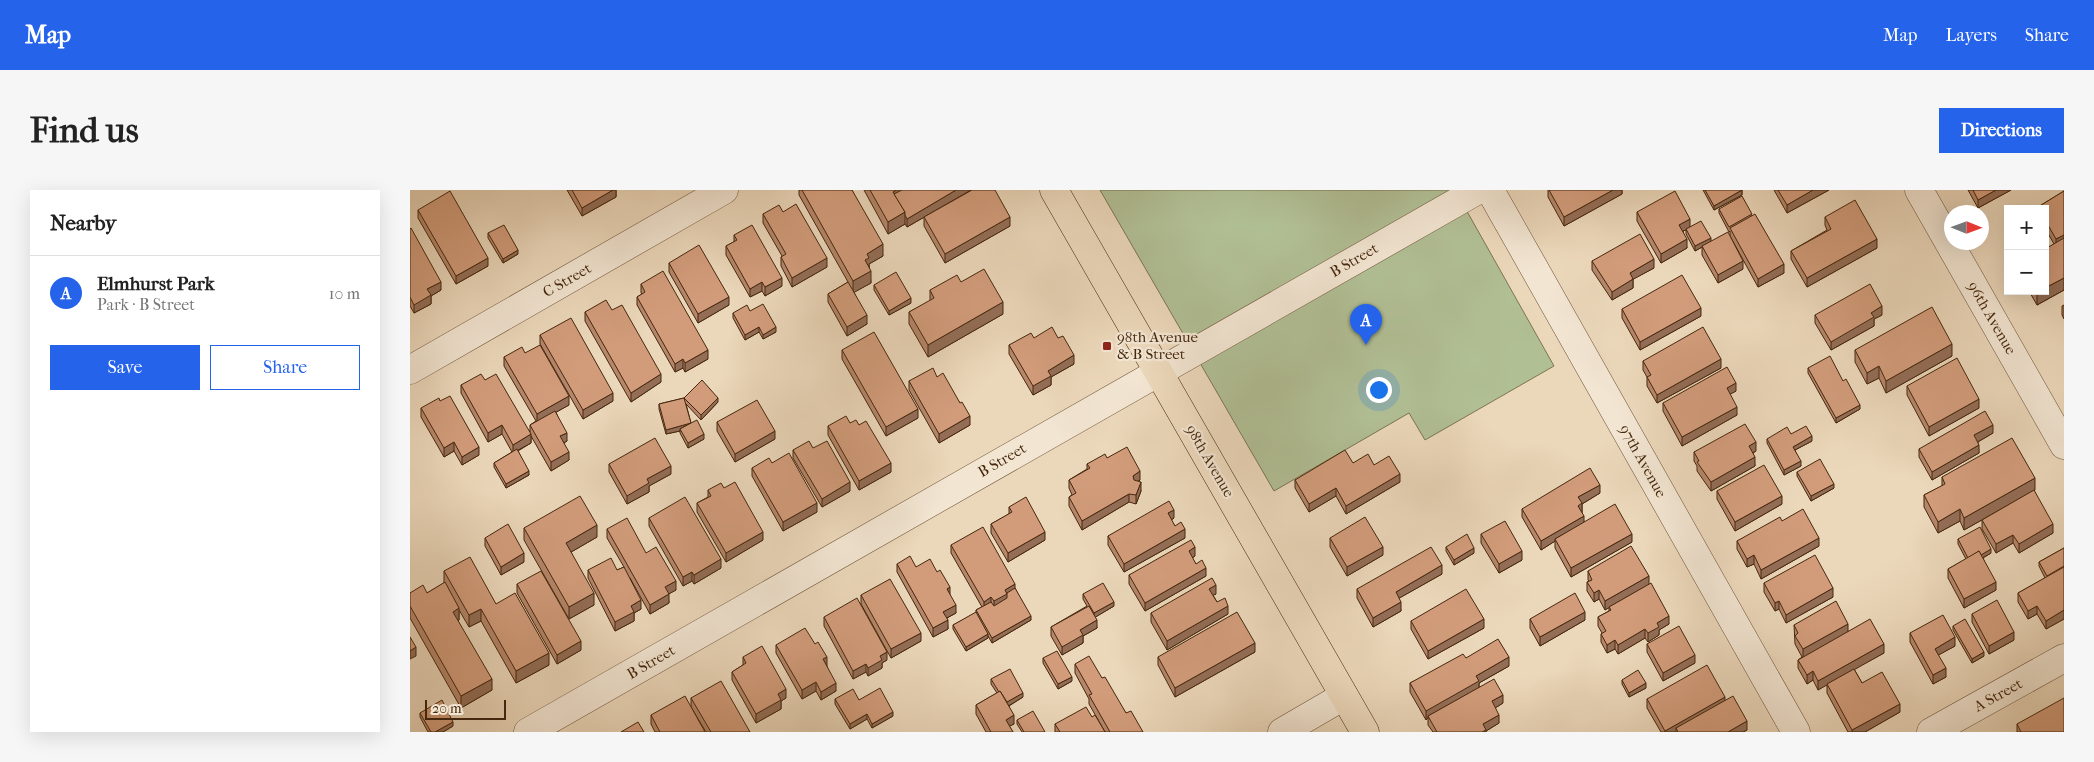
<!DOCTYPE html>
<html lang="en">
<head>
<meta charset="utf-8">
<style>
  :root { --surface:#fff; --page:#f6f6f6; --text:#222; --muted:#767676; --line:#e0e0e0; --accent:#2563eb }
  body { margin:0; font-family:"IM FELL French Canon",serif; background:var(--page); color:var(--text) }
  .controls { position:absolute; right:15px; top:15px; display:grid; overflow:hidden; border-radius:0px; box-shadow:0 5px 20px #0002 }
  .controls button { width:45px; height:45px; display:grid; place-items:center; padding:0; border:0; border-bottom:1px solid var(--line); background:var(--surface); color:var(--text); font:25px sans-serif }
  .compass { position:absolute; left:1534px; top:15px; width:45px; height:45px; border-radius:50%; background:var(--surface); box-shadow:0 5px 20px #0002; rotate:91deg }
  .scale { position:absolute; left:15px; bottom:12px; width:81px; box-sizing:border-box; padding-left:5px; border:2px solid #46280e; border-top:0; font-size:14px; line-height:18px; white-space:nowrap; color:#46280e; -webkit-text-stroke:4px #f2e5d2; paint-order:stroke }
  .you { position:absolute; left:968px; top:199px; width:18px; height:18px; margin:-12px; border:4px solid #fff; border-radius:50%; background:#1a73e8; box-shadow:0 0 0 8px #1a73e833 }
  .badge { display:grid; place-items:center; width:32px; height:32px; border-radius:50%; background:var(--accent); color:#fff; font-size:16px; font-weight:700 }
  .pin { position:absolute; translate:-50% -41px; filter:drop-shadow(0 1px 2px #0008) }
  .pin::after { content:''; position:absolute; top:26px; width:18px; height:15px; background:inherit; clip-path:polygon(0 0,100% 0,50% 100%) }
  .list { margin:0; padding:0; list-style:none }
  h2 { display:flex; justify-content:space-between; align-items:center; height:65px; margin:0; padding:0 20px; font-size:21px }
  h2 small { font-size:16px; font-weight:400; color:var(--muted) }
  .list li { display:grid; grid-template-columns:32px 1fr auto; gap:15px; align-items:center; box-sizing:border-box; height:75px; padding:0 20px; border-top:1px solid var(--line) }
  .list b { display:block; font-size:19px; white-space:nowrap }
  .list p { margin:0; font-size:16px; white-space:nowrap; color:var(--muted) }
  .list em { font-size:16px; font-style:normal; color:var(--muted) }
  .actions { display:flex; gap:10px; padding:15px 20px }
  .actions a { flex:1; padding:11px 0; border:1px solid var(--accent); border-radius:0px; text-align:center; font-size:18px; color:var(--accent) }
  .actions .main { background:var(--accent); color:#fff }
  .map { position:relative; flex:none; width:1654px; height:542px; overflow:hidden; border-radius:0px }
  header { display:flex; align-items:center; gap:30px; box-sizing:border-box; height:70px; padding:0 25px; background:var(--accent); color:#fff }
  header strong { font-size:24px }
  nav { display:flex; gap:28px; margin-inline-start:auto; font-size:18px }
  .intro { display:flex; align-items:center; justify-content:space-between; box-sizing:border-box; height:120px; padding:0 30px }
  h1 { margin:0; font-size:35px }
  .button { padding:12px 22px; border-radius:0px; background:var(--accent); color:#fff; font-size:18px; font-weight:700 }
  main { display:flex; gap:30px; padding:0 30px }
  aside { flex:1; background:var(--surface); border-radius:0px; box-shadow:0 5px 20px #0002 }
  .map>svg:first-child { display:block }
  .green { fill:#b1bf95; stroke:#7c7452 }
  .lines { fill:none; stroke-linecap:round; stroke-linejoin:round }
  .minor-casing { stroke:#6f5439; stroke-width:29 }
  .major-casing { stroke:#46280e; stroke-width:29 }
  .minor { stroke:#f2e5d2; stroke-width:28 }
  .major { stroke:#ebd7ba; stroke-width:28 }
  .wall { fill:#b5866a; stroke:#46280e }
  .shaded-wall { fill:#936d56; stroke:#46280e }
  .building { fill:#d29c7b; stroke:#46280e }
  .poi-dot { fill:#8f2418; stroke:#f2e5d2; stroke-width:2 }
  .labels { text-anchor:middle; stroke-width:4.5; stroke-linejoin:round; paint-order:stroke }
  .street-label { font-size:15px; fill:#46280e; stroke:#f2e5d2 }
  .poi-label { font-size:15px; fill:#46280e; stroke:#f2e5d2; text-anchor:start }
</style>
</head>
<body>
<header>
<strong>Map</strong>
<nav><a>Map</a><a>Layers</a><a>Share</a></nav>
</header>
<div class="intro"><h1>Find us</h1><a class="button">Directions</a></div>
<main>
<aside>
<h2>Nearby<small></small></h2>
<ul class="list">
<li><span class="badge">A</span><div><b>Elmhurst Park</b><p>Park · B Street</p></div><em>10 m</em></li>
</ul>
<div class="actions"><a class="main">Save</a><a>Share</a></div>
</aside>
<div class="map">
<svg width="1654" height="542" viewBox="0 0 1654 542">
  <rect width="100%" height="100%" fill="#ebd7ba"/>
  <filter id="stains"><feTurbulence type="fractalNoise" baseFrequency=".004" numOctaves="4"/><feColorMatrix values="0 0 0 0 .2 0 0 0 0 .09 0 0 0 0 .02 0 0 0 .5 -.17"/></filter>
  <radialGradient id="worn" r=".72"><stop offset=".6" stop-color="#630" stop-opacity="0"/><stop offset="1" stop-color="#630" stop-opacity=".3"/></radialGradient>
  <!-- green -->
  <path class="green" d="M 690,0 L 1045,0 L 1144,176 L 1015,250 L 999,223 L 864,301 Z"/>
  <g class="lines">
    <defs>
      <g id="minor">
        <path d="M 1080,0 L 1386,542"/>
        <path d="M 1509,0 L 1654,255"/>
        <path d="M 0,180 L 314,0"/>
        <path d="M 118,542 L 1068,0"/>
        <path d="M 872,542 L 934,506"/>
        <path d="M 1521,542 L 1654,468"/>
      </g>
      <path id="major" d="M 644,0 L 955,542"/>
    </defs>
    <!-- minor casing -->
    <use href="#minor" class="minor-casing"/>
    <!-- major casing -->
    <use href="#major" class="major-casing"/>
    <!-- minor -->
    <use href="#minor" class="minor"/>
    <!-- major -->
    <use href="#major" class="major"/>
  </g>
  <!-- wall -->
  <g class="wall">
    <path d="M 157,0 L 206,0 L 206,7 L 172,26 Z"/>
    <path d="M 389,0 L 442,0 L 473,66 L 459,74 L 461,93 L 444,102 L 457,134 L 437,146 L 418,112 L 418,104 L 438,92 L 389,5 Z"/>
    <path d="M 454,0 L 561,0 L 497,37 L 495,34 L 478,44 Z"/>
    <path d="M 1138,0 L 1212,0 L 1212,4 L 1154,36 L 1138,7 Z"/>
    <path d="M 1293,0 L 1332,0 L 1332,5 L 1304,20 Z"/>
    <path d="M 1364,0 L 1419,0 L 1377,23 Z"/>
    <path d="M 1558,0 L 1601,0 L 1568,18 Z"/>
    <path d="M 1654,1 L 1654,100 L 1627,115 L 1619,101 L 1635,101 L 1644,54 L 1635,38 L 1635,19 L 1628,19 L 1628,17 Z"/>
    <path d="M 1309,19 L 1342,25 L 1374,83 L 1348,97 L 1320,46 L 1320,41 L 1319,42 L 1309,23 Z"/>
    <path d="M 8,20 L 78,76 L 46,94 L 8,28 Z"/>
    <path d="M 373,22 L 417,77 L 382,97 L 371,76 L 371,67 L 372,66 L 353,33 L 353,24 Z"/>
    <path d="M 1227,22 L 1280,37 L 1301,52 L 1333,79 L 1308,93 L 1292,65 L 1292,57 L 1285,61 L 1276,44 L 1276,40 L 1273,41 L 1277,58 L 1251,73 L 1227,31 Z"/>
    <path d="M 514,27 L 600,36 L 535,73 L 514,36 Z"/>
    <path d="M 1415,27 L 1467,58 L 1397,97 L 1381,69 L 1381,61 L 1417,40 L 1415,35 Z"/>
    <path d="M 0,39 L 31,100 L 21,106 L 21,114 L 4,123 L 0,116 Z"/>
    <path d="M 78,43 L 108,64 L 93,73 L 78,48 Z"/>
    <path d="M 324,45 L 372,96 L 355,106 L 352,101 L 340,107 L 316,65 L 316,56 L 324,52 Z"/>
    <path d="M 1182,71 L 1244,78 L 1223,89 L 1223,98 L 1202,110 L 1182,80 Z"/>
    <path d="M 259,73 L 319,115 L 288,133 L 259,82 Z"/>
    <path d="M 231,94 L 298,169 L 275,182 L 273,178 L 265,182 L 227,115 L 227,107 L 232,104 L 231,103 Z"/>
    <path d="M 464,95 L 501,113 L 479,125 L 464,100 Z"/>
    <path d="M 520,100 L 593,124 L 518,167 L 499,134 L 499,122 L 520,111 Z"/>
    <path d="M 1654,115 L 1654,129 L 1652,125 L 1652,116 Z"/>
    <path d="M 1212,119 L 1291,126 L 1230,160 L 1212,128 Z"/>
    <path d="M 202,120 L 251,192 L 221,212 L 175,131 L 175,122 Z"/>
    <path d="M 323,123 L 366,142 L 353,149 L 349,142 L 335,150 L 323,128 Z"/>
    <path d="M 1405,125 L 1472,125 L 1464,129 L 1464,136 L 1421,160 L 1405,133 Z"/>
    <path d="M 130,145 L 203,211 L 173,229 L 130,154 Z"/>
    <path d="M 624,148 L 664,174 L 641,187 L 641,195 L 623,205 L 599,164 L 599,155 Z"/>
    <path d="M 432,160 L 508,228 L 476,246 L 432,169 Z"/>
    <path d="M 1445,160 L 1542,166 L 1476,203 L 1469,188 L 1457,194 L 1445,172 Z"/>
    <path d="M 115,163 L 159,215 L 146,222 L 157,251 L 154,253 L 159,270 L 141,281 L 121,246 L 121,253 L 108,261 L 119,285 L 96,298 L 84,277 L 84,273 L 102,262 L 92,244 L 78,252 L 51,203 L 51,195 L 75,190 L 120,242 L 120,235 L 126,231 L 94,176 L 94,167 Z"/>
    <path d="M 1233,171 L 1311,178 L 1247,213 L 1237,196 L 1237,187 L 1233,180 Z"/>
    <path d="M 1398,178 L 1433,191 L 1450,219 L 1426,233 L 1398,183 Z"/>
    <path d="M 527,187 L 550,213 L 560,235 L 529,253 L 499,200 L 499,191 Z"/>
    <path d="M 1497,196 L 1569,218 L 1519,246 L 1497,205 Z"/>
    <path d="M 1326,201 L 1320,204 L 1327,225 L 1272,256 L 1253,221 L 1253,213 Z"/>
    <path d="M 274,208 L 308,212 L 291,230 L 276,214 L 281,233 L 294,249 L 278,258 L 270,243 L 270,241 L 256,244 L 249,219 L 249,214 Z"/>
    <path d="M 11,218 L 69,265 L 52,275 L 44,261 L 34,267 L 11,227 Z"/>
    <path d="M 307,232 L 365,249 L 325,272 L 307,241 Z"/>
    <path d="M 440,233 L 449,235 L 481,282 L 449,300 L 418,245 L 418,236 Z"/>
    <path d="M 1583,243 L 1568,252 L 1569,263 L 1522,290 L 1509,267 L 1509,259 Z"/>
    <path d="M 1381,244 L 1402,251 L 1385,260 L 1391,276 L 1374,285 L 1357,253 L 1357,249 Z"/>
    <path d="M 403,258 L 440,301 L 412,317 L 383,268 L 383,260 Z"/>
    <path d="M 1346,261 L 1343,263 L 1345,276 L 1301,301 L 1287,281 L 1287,276 L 1284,271 L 1284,262 Z"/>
    <path d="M 697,268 L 730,290 L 728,291 L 731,301 L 726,314 L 719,312 L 672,340 L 659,316 L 659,307 L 662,305 L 659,298 L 659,290 L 677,279 L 677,274 Z"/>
    <path d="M 362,273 L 407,322 L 373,341 L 342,286 L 342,278 Z"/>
    <path d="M 943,273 L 964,275 L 990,292 L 936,324 L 926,306 L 899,322 L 885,298 L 885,290 Z"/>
    <path d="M 199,274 L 261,284 L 239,296 L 239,302 L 217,314 L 199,282 Z"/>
    <path d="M 1387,282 L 1424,298 L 1401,311 L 1387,286 Z"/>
    <path d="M 1532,287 L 1624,300 L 1643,343 L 1609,363 L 1603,353 L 1586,363 L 1572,339 L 1572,330 L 1621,302 L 1554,340 L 1550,331 L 1528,343 L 1514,317 L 1514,305 L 1532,296 Z"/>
    <path d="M 298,300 L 353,350 L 316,372 L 287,322 L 287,313 L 298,307 Z"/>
    <path d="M 1307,301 L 1372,314 L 1325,341 L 1307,309 Z"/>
    <path d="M 1190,303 L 1172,314 L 1172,322 L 1174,332 L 1222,352 L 1161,387 L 1145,358 L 1145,351 L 1131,360 L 1112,327 L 1112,319 Z"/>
    <path d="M 599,317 L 635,350 L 598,372 L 581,343 L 581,334 L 599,324 Z"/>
    <path d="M 239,328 L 311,378 L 284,394 L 282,391 L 273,396 L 239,336 Z"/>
    <path d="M 764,328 L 761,330 L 765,336 L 775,348 L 714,382 L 698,355 L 698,346 Z"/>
    <path d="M 1372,331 L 1409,356 L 1351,389 L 1344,374 L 1337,377 L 1327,359 L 1327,351 Z"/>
    <path d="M 114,338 L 187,347 L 161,362 L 184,415 L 159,429 L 114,350 Z"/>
    <path d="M 197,339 L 236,363 L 266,400 L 258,404 L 259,413 L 240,424 L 220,388 L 231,419 L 224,423 L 224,431 L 205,441 L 178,388 L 178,380 L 207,380 L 214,377 L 197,348 Z"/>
    <path d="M 1071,344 L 1112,370 L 1089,383 L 1071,353 Z"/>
    <path d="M 75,348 L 114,372 L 91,385 L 75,356 Z"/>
    <path d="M 920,348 L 973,365 L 937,386 L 920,357 Z"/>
    <path d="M 1548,349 L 1581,363 L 1573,368 L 1586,400 L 1554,418 L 1538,388 L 1538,379 L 1556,369 L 1548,354 Z"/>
    <path d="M 541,355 L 605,398 L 621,430 L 582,453 L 578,446 L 578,448 L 556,461 L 543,439 L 543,435 L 566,423 L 566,420 L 572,417 L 541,363 Z"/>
    <path d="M 1036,357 L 1064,363 L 1044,375 L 1036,361 Z"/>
    <path d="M 1654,358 L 1654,429 L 1636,439 L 1627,424 L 1618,429 L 1608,412 L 1608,403 L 1635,388 L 1629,376 L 1629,372 Z"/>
    <path d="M 785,366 L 782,368 L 786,374 L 796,386 L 735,421 L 719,394 L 719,385 Z"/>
    <path d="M 487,374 L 506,377 L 540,405 L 546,423 L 537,428 L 538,439 L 523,447 L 487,382 Z"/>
    <path d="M 34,381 L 86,414 L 139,475 L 106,493 L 71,431 L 59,437 L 49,420 L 49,430 L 48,431 L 82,500 L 51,518 L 0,428 L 0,403 L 17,403 L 34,393 Z"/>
    <path d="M 1178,381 L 1239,394 L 1259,434 L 1249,440 L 1249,445 L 1238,452 L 1235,448 L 1208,464 L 1205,459 L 1197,463 L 1191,452 L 1191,444 L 1192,443 L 1188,436 L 1188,427 L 1199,421 L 1199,417 L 1195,420 L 1189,409 L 1184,412 L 1177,401 L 1177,392 L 1179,391 L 1178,390 Z"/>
    <path d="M 1032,384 L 989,408 L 991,421 L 963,437 L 947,408 L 947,399 Z"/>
    <path d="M 1354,393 L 1423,407 L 1376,433 L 1369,419 L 1365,421 L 1354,402 Z"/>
    <path d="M 107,394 L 171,460 L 147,474 L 107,403 Z"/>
    <path d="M 673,404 L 704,416 L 685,427 L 687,438 L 673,446 L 673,453 L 652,465 L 641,446 L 641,437 L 677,416 L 673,409 Z"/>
    <path d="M 806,404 L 803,405 L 807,412 L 818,424 L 757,460 L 741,432 L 741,423 Z"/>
    <path d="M 451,405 L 511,451 L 481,468 L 451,414 Z"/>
    <path d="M 1562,424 L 1604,450 L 1579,464 L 1562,432 Z"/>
    <path d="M 414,427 L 477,470 L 472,473 L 472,478 L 458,486 L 456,482 L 443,489 L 414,436 Z"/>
    <path d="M 1120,429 L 1175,430 L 1130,456 L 1120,438 Z"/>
    <path d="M 1001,431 L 1074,438 L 1018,469 L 1001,439 Z"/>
    <path d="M 1384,435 L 1438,441 L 1474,463 L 1444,479 L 1452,493 L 1490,522 L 1455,542 L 1438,542 L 1417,503 L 1417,494 L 1408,500 L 1403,490 L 1397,494 L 1388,478 L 1388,470 L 1392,467 L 1385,454 Z"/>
    <path d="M 1543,436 L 1574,466 L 1562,473 L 1543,440 Z"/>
    <path d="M 1500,443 L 1545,456 L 1528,465 L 1536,487 L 1523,494 L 1500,452 Z"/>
    <path d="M 1237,454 L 1285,473 L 1253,491 L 1237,462 Z"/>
    <path d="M 366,455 L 417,476 L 426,501 L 411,510 L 406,501 L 392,509 L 366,463 Z"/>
    <path d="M 845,462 L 765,507 L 748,475 L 748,467 Z"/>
    <path d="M 333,467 L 376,508 L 371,511 L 371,519 L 346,533 L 322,490 L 322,482 L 333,475 Z"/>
    <path d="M 633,468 L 662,491 L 648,499 L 633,473 Z"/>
    <path d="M 1056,468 L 1099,476 L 1069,493 L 1069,497 L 1093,513 L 1085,518 L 1089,533 L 1076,541 L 1076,542 L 1023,542 L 1018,535 L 1018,528 L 1016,530 L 1000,502 L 1000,493 Z"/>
    <path d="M 665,474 L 692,488 L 716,523 L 733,542 L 695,542 L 679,514 L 679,509 L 665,483 Z"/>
    <path d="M 581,489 L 613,507 L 599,516 L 604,534 L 599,536 L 603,542 L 576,542 L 566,524 L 566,515 L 587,503 L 581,494 Z"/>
    <path d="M 1212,490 L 1236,498 L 1219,507 L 1212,494 Z"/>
    <path d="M 281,508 L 340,542 L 296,542 L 281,517 Z"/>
    <path d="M 425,509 L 449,510 L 483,526 L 462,538 L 457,529 L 440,539 L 425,514 Z"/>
    <path d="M 1237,509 L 1315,511 L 1337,540 L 1333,542 L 1251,542 L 1237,518 Z"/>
    <path d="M 10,523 L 43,536 L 33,542 L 18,542 L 10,527 Z"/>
    <path d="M 241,525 L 295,542 L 245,542 L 241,534 Z"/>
    <path d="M 682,527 L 695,542 L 645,542 L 645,534 Z"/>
    <path d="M 607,530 L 635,542 L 612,542 L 607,534 Z"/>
    <path d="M 1607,534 L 1654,542 L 1607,542 Z"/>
  </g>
  <!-- shaded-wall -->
  <g class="shaded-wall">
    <path d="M 203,0 L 206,0 L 206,7 L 172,26 L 172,18 Z"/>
    <path d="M 486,0 L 507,0 L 487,11 L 483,2 Z"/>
    <path d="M 546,0 L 561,0 L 497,37 L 497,29 Z"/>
    <path d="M 1203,0 L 1212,0 L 1212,4 L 1154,36 L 1154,27 Z"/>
    <path d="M 1332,0 L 1332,5 L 1304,20 L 1304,16 Z"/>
    <path d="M 1403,0 L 1419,0 L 1377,23 L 1377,15 Z"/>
    <path d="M 1586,0 L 1601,0 L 1568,18 L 1568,10 Z"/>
    <path d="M 495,22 L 495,34 L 478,44 L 478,32 Z"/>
    <path d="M 600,27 L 600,36 L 535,73 L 535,64 Z"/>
    <path d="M 1280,29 L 1280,38 L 1269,43 L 1269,35 Z"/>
    <path d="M 1654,45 L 1654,53 L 1646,58 L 1646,49 Z"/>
    <path d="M 1301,48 L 1301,52 L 1285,61 L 1285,56 Z"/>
    <path d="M 1277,49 L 1277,58 L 1251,73 L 1251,64 Z"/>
    <path d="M 1467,49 L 1467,58 L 1397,97 L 1397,88 Z"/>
    <path d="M 473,54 L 473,66 L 459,74 L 459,80 L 455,70 L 457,64 Z"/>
    <path d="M 108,60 L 108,64 L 93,73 L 93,69 Z"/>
    <path d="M 78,68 L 78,76 L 46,94 L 46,86 Z"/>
    <path d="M 417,68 L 417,77 L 382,97 L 382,88 Z"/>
    <path d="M 1244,69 L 1244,78 L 1220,91 L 1220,83 Z"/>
    <path d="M 1333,71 L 1333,79 L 1308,93 L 1308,85 Z"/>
    <path d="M 1374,74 L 1374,83 L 1348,97 L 1348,89 Z"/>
    <path d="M 461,81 L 461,93 L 443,103 L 443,91 Z"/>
    <path d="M 372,88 L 372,96 L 355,106 L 355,97 Z"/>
    <path d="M 1654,88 L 1654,100 L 1627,115 L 1627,103 L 1630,101 L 1635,101 L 1635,98 Z"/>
    <path d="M 1223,89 L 1223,98 L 1202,110 L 1202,102 Z"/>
    <path d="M 31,92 L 31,100 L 21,106 L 21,114 L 4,123 L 4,115 L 17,99 Z"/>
    <path d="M 352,92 L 352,101 L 340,107 L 340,99 Z"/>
    <path d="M 319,107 L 319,115 L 288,133 L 288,124 Z"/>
    <path d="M 501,108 L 501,113 L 479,125 L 479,121 Z"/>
    <path d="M 593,112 L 593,124 L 518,167 L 518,155 Z"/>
    <path d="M 1472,116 L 1472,125 L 1464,129 L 1464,136 L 1421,160 L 1421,152 L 1461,123 Z"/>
    <path d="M 1291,118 L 1291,126 L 1230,160 L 1230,152 Z"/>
    <path d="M 457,125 L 457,134 L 437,146 L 437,137 Z"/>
    <path d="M 349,137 L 349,142 L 335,150 L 335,145 Z"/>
    <path d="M 366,137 L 366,142 L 353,149 L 353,145 Z"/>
    <path d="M 1542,154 L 1542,166 L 1476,203 L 1476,191 Z"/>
    <path d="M 298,160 L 298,169 L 275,182 L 275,173 Z"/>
    <path d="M 664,165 L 664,174 L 641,187 L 641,195 L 623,205 L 623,196 L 638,181 Z"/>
    <path d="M 273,169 L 273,178 L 265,182 L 265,174 Z"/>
    <path d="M 1311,169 L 1311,178 L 1247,213 L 1247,205 Z"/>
    <path d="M 1469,176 L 1469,188 L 1457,194 L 1457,183 Z"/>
    <path d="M 251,184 L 251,192 L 221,212 L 221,203 Z"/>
    <path d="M 1326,193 L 1326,201 L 1317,206 L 1317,198 Z"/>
    <path d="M 203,203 L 203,211 L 173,229 L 173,220 Z"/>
    <path d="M 159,206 L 159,215 L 127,233 L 127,224 Z"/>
    <path d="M 308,208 L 308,212 L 291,230 L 291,225 Z"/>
    <path d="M 1569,209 L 1569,218 L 1519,246 L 1519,237 Z"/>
    <path d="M 1450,215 L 1450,219 L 1426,233 L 1426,228 Z"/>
    <path d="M 1327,217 L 1327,225 L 1272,256 L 1272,247 Z"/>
    <path d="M 508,219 L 508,228 L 476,246 L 476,237 Z"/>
    <path d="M 560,226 L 560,235 L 529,253 L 529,244 Z"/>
    <path d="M 281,233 L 270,239 L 270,241 L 256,244 L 256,240 Z"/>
    <path d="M 92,235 L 92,244 L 78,252 L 78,243 Z"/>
    <path d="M 1583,235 L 1583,243 L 1564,254 L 1564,245 Z"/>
    <path d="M 365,241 L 365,249 L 325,272 L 325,264 Z"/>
    <path d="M 157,243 L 157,251 L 150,255 L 150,246 Z"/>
    <path d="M 121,244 L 121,253 L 103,263 L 103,255 Z"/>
    <path d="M 294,244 L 294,249 L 278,258 L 278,253 Z"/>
    <path d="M 1402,246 L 1402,251 L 1383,261 L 1383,257 Z"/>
    <path d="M 44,252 L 44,261 L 34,267 L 34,258 Z"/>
    <path d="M 1346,252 L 1346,261 L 1339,265 L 1339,256 Z"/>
    <path d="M 1569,255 L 1569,263 L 1522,290 L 1522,282 Z"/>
    <path d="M 69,257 L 69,265 L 52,275 L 52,267 Z"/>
    <path d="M 159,262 L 159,270 L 141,281 L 141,272 Z"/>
    <path d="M 1345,267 L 1345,276 L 1301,301 L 1301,292 Z"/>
    <path d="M 1391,271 L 1391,276 L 1374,285 L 1374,280 Z"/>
    <path d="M 481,273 L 481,282 L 449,300 L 449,291 Z"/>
    <path d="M 261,276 L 261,284 L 239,296 L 239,302 L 217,314 L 217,306 L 237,289 Z"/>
    <path d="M 119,281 L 119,285 L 96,298 L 96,294 Z"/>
    <path d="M 730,281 L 730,290 L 723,294 L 723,286 Z"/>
    <path d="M 990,284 L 990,292 L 936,324 L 936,316 Z"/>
    <path d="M 1625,288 L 1625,300 L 1554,340 L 1554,328 Z"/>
    <path d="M 440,292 L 440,301 L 412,317 L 412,309 Z"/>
    <path d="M 731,292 L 731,301 L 726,314 L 726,305 Z"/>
    <path d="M 1424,294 L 1424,298 L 1401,311 L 1401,306 Z"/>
    <path d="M 1190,295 L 1190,303 L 1172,314 L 1172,322 L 1168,324 L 1168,307 Z"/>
    <path d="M 926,298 L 926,306 L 899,322 L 899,314 Z"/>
    <path d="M 719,304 L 719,312 L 672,340 L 672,331 Z"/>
    <path d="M 1372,306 L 1372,314 L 1325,341 L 1325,332 Z"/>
    <path d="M 407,313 L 407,322 L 373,341 L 373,332 Z"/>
    <path d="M 1550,319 L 1550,331 L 1528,343 L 1528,332 Z"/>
    <path d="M 764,320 L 764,328 L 758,332 L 758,323 Z"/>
    <path d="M 1174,326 L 1174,334 L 1145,349 L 1145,351 L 1131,360 L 1131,351 Z"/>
    <path d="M 1643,334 L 1643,343 L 1609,363 L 1609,354 Z"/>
    <path d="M 187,335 L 187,347 L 156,365 L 156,353 Z"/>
    <path d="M 775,339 L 775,348 L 714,382 L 714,374 Z"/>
    <path d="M 353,342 L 353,350 L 316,372 L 316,363 Z"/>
    <path d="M 635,342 L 635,350 L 598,372 L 598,363 Z"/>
    <path d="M 1222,344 L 1222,352 L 1161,387 L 1161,378 Z"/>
    <path d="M 1603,345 L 1603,353 L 1586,363 L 1586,354 Z"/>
    <path d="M 1409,348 L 1409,356 L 1351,389 L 1351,380 Z"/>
    <path d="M 785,357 L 785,366 L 779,370 L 779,361 Z"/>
    <path d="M 973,357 L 973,365 L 937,386 L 937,377 Z"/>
    <path d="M 1064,358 L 1064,363 L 1044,375 L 1044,370 Z"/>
    <path d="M 1581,359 L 1581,363 L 1560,375 L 1560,371 Z"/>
    <path d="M 1112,361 L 1112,370 L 1089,383 L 1089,374 Z"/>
    <path d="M 114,363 L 114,372 L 91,385 L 91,377 Z"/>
    <path d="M 1344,365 L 1344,374 L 1337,377 L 1337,369 Z"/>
    <path d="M 311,369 L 311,378 L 284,394 L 284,385 Z"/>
    <path d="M 1032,375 L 1032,384 L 986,410 L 986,402 Z"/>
    <path d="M 796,378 L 796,386 L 735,421 L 735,413 Z"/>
    <path d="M 282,382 L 282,391 L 273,396 L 273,387 Z"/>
    <path d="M 1239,386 L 1239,395 L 1195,420 L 1195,411 Z"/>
    <path d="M 266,391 L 266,400 L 255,406 L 255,397 Z"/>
    <path d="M 1586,392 L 1586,400 L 1554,418 L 1554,409 Z"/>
    <path d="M 605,394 L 605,402 L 597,412 L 584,420 L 584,411 L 595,400 Z"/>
    <path d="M 806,395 L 806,404 L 799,407 L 799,399 Z"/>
    <path d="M 540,397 L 540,406 L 537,399 Z"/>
    <path d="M 1423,398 L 1423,407 L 1376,433 L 1376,425 Z"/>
    <path d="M 1189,400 L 1189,409 L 1184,412 L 1184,403 Z"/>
    <path d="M 184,403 L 184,415 L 159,429 L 159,417 Z"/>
    <path d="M 259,404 L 259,413 L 240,424 L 240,415 Z"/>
    <path d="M 581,407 L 581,416 L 574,421 L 574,412 Z"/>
    <path d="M 231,410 L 231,419 L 224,423 L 224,431 L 205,441 L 205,432 L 221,416 Z"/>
    <path d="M 1369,411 L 1369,419 L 1365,421 L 1365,413 Z"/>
    <path d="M 704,412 L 704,416 L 684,428 L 684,423 Z"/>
    <path d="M 991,412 L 991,421 L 963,437 L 963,428 Z"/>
    <path d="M 546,415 L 546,423 L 533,430 L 533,422 Z"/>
    <path d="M 818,416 L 818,424 L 757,460 L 757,451 Z"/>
    <path d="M 1627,416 L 1627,424 L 1618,429 L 1618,421 Z"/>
    <path d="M 49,418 L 49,430 L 43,434 L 43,422 Z"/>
    <path d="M 71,419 L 71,431 L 59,437 L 59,425 Z"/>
    <path d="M 1654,420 L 1654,429 L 1636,439 L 1636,431 Z"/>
    <path d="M 1175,422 L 1175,430 L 1130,456 L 1130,447 Z"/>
    <path d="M 621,426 L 621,430 L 582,453 L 582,448 Z"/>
    <path d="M 1259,426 L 1259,434 L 1249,440 L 1249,445 L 1238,452 L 1238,443 L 1247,433 Z"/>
    <path d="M 1074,429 L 1074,438 L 1018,469 L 1018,461 Z"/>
    <path d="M 538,430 L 538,439 L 523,447 L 523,438 Z"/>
    <path d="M 687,430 L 687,438 L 673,446 L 673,453 L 652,465 L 652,457 L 670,440 Z"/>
    <path d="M 1438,434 L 1438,443 L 1393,468 L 1393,459 Z"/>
    <path d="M 1235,439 L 1235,448 L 1208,464 L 1208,455 Z"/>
    <path d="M 1604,442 L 1604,450 L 1579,464 L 1579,456 Z"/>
    <path d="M 511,443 L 511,451 L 481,468 L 481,459 Z"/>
    <path d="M 578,444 L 578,448 L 556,461 L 556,457 Z"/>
    <path d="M 1545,447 L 1545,456 L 1525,467 L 1525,459 Z"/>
    <path d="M 1205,450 L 1205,459 L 1197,463 L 1197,455 Z"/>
    <path d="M 171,451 L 171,460 L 147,474 L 147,465 Z"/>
    <path d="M 845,453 L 845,462 L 765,507 L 765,498 Z"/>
    <path d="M 1474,454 L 1474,463 L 1408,500 L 1408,491 Z"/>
    <path d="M 6,457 L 6,466 L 0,469 L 0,461 Z"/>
    <path d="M 477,462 L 477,470 L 472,473 L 472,478 L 458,486 L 458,478 L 470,466 Z"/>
    <path d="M 1574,462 L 1574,466 L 1562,473 L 1562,469 Z"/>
    <path d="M 139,463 L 139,475 L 106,493 L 106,481 Z"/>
    <path d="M 1285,465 L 1285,473 L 1253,491 L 1253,483 Z"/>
    <path d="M 417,467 L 417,476 L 413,469 Z"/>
    <path d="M 1099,467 L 1099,476 L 1069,493 L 1069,499 L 1018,526 L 1018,528 L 1016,530 L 1016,521 L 1066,486 Z"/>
    <path d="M 456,474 L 456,482 L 443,489 L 443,481 Z"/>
    <path d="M 1536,478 L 1536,487 L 1523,494 L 1523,485 Z"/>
    <path d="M 1403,481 L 1403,490 L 1397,494 L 1397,485 Z"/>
    <path d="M 662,487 L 662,491 L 648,499 L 648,494 Z"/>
    <path d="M 82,489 L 82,500 L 51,518 L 51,506 Z"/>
    <path d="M 406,492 L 406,501 L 392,509 L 392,500 Z"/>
    <path d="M 426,493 L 426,501 L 411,510 L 411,502 Z"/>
    <path d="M 1236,493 L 1236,498 L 1219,507 L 1219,503 Z"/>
    <path d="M 376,499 L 376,508 L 371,511 L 371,519 L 346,533 L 346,524 L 368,504 Z"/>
    <path d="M 613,503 L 613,507 L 595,518 L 595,513 Z"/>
    <path d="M 1093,505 L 1093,513 L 1082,520 L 1082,511 Z"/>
    <path d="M 1315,507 L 1315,515 L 1266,538 L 1266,542 L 1255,542 L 1255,541 Z"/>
    <path d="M 1490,514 L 1490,522 L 1455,542 L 1442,542 L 1442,540 Z"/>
    <path d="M 483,522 L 483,526 L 462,538 L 462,534 Z"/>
    <path d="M 457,524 L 457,529 L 440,539 L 440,534 Z"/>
    <path d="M 604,525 L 604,534 L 596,538 L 596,530 Z"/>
    <path d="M 1089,525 L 1089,533 L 1076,541 L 1076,542 L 1072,542 L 1073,534 Z"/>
    <path d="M 1337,531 L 1337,540 L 1333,542 L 1318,542 Z"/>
    <path d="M 43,532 L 43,536 L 33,542 L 25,542 Z"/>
  </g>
  <!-- building -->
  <g class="building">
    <path d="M 162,0 L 203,0 L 172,18 Z"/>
    <path d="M 392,0 L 442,0 L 473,54 L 457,64 L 459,68 L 455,70 L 461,81 L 443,91 Z"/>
    <path d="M 460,0 L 486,0 L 483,2 L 495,22 L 478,32 Z"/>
    <path d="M 492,0 L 546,0 L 497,29 L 495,25 L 495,22 L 484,4 Z"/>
    <path d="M 562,0 L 585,0 L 600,27 L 535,64 L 514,27 Z"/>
    <path d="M 1139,0 L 1203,0 L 1154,27 Z"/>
    <path d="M 1295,0 L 1332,0 L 1304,16 Z"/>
    <path d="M 1368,0 L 1403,0 L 1377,15 Z"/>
    <path d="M 1563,0 L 1586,0 L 1568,10 Z"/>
    <path d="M 40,1 L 78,68 L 46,86 L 8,20 Z"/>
    <path d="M 1265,1 L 1280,29 L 1269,35 L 1277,49 L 1251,64 L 1227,22 Z"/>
    <path d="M 1654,1 L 1654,45 L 1646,49 L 1635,30 L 1635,19 L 1629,19 L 1628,17 Z"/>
    <path d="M 1332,6 L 1342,24 L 1319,37 L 1309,19 Z"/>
    <path d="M 1445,10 L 1467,49 L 1397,88 L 1381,61 L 1421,39 L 1415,27 Z"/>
    <path d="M 386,14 L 417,68 L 382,88 L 371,67 L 376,64 L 353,24 L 369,15 L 373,22 Z"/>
    <path d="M 1345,24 L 1374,74 L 1348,89 L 1320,38 Z"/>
    <path d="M 1291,31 L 1301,48 L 1285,56 L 1276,39 Z"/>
    <path d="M 94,35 L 108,60 L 93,69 L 78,43 Z"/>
    <path d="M 342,35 L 372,88 L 355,97 L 352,92 L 340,99 L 316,56 L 327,50 L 324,45 Z"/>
    <path d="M 1,38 L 31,92 L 17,99 L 21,105 L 4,115 L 0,107 L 0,39 Z"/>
    <path d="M 1318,42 L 1333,71 L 1308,85 L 1292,56 Z"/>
    <path d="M 1230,44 L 1244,69 L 1220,83 L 1223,89 L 1202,102 L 1182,71 Z"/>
    <path d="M 1654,48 L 1654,88 L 1635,98 L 1635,59 Z"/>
    <path d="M 289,55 L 319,107 L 288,124 L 259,73 Z"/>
    <path d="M 574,79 L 593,112 L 518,155 L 499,122 L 524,108 L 520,100 L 547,85 L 551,92 Z"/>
    <path d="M 253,81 L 298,160 L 275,173 L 273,169 L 265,174 L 227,107 L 235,102 L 231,94 Z"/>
    <path d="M 486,82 L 501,108 L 479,121 L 464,95 Z"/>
    <path d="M 1272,85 L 1291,118 L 1230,152 L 1212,119 Z"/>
    <path d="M 438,92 L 457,125 L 437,137 L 418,104 Z"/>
    <path d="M 1460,94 L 1472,116 L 1461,123 L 1464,127 L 1421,152 L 1405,125 Z"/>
    <path d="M 196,110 L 202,120 L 212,115 L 251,184 L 221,203 L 175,122 Z"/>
    <path d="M 353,114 L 366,137 L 353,145 L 349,137 L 335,145 L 323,123 L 337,115 L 340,121 Z"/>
    <path d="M 1522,117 L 1542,154 L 1476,191 L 1469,176 L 1457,183 L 1445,160 Z"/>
    <path d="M 161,128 L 203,203 L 173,220 L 130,145 Z"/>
    <path d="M 642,137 L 648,148 L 653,146 L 664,165 L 638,181 L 641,186 L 623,196 L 599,155 L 621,143 L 624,148 Z"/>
    <path d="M 1293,137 L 1311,169 L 1247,205 L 1237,187 L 1241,185 L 1233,171 Z"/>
    <path d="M 464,142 L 508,219 L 476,237 L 432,160 Z"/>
    <path d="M 130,155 L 159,206 L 127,224 L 94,167 L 112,157 L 115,163 Z"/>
    <path d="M 1420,166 L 1433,191 L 1436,189 L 1450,215 L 1426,228 L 1398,178 Z"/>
    <path d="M 1547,168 L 1569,209 L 1519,237 L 1497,196 Z"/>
    <path d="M 1317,177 L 1326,193 L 1317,198 L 1327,217 L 1272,247 L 1253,213 Z"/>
    <path d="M 523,178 L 527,187 L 533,183 L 550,213 L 552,212 L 560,226 L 529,244 L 499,191 Z"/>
    <path d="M 71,184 L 75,190 L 86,184 L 121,244 L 103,255 L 92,235 L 78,243 L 51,195 Z"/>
    <path d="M 292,190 L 308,208 L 291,225 L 274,208 L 281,233 L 287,230 L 294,244 L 278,253 L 270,239 L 281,233 L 256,240 L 249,214 L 274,208 Z"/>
    <path d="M 40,206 L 69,257 L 52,267 L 44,252 L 34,258 L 11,218 L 29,208 L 30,211 Z"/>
    <path d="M 347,210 L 365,241 L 325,264 L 307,232 Z"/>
    <path d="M 145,221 L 157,243 L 150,246 L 159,262 L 141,272 L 120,235 Z"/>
    <path d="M 1575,221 L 1583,235 L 1564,245 L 1569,255 L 1522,282 L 1509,259 Z"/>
    <path d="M 436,226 L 440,233 L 446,230 L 449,235 L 456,231 L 481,273 L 449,291 L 418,236 Z"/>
    <path d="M 1335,234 L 1346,252 L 1339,256 L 1345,267 L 1301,292 L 1287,272 L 1289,271 L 1284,262 Z"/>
    <path d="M 1396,236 L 1402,246 L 1383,257 L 1391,271 L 1374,280 L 1357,249 L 1377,237 L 1381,244 Z"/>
    <path d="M 245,248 L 261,276 L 237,289 L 239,293 L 217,306 L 199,274 Z"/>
    <path d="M 1602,248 L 1625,288 L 1554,328 L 1550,319 L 1528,332 L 1514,305 L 1535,294 L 1532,287 Z"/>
    <path d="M 399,251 L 403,258 L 417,251 L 440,292 L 412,309 L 383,260 Z"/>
    <path d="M 717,257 L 730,281 L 723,286 L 724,290 L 731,292 L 726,305 L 719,304 L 672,331 L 659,307 L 666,303 L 659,290 L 680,278 L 677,274 L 695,264 L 697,268 Z"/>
    <path d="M 107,259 L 119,281 L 96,294 L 84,273 Z"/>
    <path d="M 935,260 L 943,273 L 958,264 L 964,275 L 979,266 L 990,284 L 936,316 L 926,298 L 899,314 L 885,290 Z"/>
    <path d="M 379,263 L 407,313 L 373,332 L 342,278 L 359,268 L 362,273 Z"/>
    <path d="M 1410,269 L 1424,294 L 1401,306 L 1387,282 Z"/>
    <path d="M 1354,275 L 1372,306 L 1325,332 L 1307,301 Z"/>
    <path d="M 1180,278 L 1190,295 L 1168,307 L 1172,313 L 1168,316 L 1174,326 L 1131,351 L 1112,319 Z"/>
    <path d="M 325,292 L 353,342 L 316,363 L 287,313 L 301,306 L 298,300 L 311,293 L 314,298 Z"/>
    <path d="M 1624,300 L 1643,334 L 1609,354 L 1603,345 L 1586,354 L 1572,330 Z"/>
    <path d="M 170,306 L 187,335 L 156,353 L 184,403 L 159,417 L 114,338 Z"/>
    <path d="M 275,307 L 311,369 L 284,385 L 282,382 L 273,387 L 239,328 Z"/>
    <path d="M 616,307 L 635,342 L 598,363 L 581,334 L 602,322 L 599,317 Z"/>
    <path d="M 759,311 L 764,320 L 758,323 L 765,336 L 771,332 L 775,339 L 714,374 L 698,346 Z"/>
    <path d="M 1205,314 L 1222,344 L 1161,378 L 1145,349 Z"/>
    <path d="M 1393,319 L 1409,348 L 1351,380 L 1344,365 L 1337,369 L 1327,351 L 1370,327 L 1372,331 Z"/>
    <path d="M 955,327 L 973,357 L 937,377 L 920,348 Z"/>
    <path d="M 217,328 L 236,363 L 246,357 L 266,391 L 255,397 L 259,404 L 240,415 L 197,339 Z"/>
    <path d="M 1095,331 L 1112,361 L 1089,374 L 1071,344 Z"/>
    <path d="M 98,334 L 114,363 L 91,377 L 75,348 Z"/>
    <path d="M 573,337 L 605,394 L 595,400 L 597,404 L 584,411 L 581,407 L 574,412 L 541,355 Z"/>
    <path d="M 1570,337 L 1581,359 L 1571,365 L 1569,361 L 1558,368 L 1548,349 Z"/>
    <path d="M 1057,344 L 1064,358 L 1044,370 L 1036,357 Z"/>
    <path d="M 781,350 L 785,357 L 779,361 L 786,374 L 792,370 L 796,378 L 735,413 L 719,385 Z"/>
    <path d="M 1221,356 L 1239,386 L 1195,411 L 1189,400 L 1184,403 L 1177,392 L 1182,390 L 1178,381 Z"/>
    <path d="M 1021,357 L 1032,375 L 986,402 L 991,412 L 963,428 L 947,399 Z"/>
    <path d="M 1654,358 L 1654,376 L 1637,386 L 1629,372 Z"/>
    <path d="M 1569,361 L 1586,392 L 1554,409 L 1538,379 Z"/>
    <path d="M 1405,365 L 1423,398 L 1376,425 L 1369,411 L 1365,413 L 1354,393 Z"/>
    <path d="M 500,366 L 506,377 L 520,369 L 527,382 L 530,380 L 540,397 L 537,399 L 546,415 L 533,422 L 538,430 L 523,438 L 487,374 Z"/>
    <path d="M 60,367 L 86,414 L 105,403 L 139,463 L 106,481 L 71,419 L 59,425 L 34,381 Z"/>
    <path d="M 201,368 L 207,380 L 214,377 L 231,410 L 221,416 L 224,422 L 205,432 L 178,380 Z"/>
    <path d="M 1654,377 L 1654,420 L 1636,431 L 1627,416 L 1618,421 L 1608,403 Z"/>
    <path d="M 131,381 L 171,451 L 147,465 L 107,394 Z"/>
    <path d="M 802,388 L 806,395 L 799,399 L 807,412 L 815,408 L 818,416 L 757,451 L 741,423 Z"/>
    <path d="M 480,389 L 511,443 L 481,459 L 451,405 Z"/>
    <path d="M 35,392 L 49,418 L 43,422 L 82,489 L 51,506 L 0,416 L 0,403 L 13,395 L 17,403 Z"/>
    <path d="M 693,393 L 704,412 L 684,423 L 673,404 Z"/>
    <path d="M 1241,393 L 1259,426 L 1247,433 L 1249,437 L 1238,443 L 1235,439 L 1208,455 L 1205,450 L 1197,455 L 1191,444 L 1196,441 L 1188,427 L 1201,420 L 1199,417 Z"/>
    <path d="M 605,398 L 621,426 L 582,448 L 566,420 L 581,412 L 584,416 L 597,408 L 597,403 Z"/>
    <path d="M 1056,399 L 1074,429 L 1018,461 L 1001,431 Z"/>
    <path d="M 1165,403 L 1175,422 L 1130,447 L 1120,429 Z"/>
    <path d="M 447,408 L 477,462 L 470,466 L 472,470 L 458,478 L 456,474 L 443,481 L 414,427 Z"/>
    <path d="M 1587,410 L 1604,442 L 1579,456 L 1562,424 Z"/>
    <path d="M 1426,411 L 1438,434 L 1393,459 L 1385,446 L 1388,443 L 1384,435 Z"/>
    <path d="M 679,416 L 687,430 L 670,440 L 673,445 L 652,457 L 641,437 Z"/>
    <path d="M 566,422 L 578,444 L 556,457 L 543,435 Z"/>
    <path d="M 827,422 L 845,453 L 765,498 L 748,467 Z"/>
    <path d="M 1533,425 L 1545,447 L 1525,459 L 1536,478 L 1523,485 L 1500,443 Z"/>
    <path d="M 1460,429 L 1474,454 L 1408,491 L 1403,481 L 1397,485 L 1388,470 Z"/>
    <path d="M 1555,429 L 1574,462 L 1562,469 L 1543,436 Z"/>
    <path d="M 1269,436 L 1285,465 L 1253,483 L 1237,454 Z"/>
    <path d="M 395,438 L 405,454 L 408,452 L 417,467 L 413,469 L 426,493 L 411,502 L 406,492 L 392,500 L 366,455 Z"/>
    <path d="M 0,447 L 6,457 L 0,461 Z"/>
    <path d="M 1088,449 L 1099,467 L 1066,486 L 1069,491 L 1016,521 L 1000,493 L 1053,464 L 1056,468 Z"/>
    <path d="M 352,456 L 376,499 L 368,504 L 371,510 L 346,524 L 322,482 L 336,473 L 333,467 Z"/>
    <path d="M 647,461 L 662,487 L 648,494 L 633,468 Z"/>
    <path d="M 679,466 L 692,488 L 695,487 L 716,523 L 721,521 L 733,542 L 700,542 L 679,505 L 682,504 L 665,474 Z"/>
    <path d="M 1297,475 L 1315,507 L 1255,541 L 1237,509 Z"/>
    <path d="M 600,479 L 613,503 L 597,512 L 590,501 L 589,502 L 581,489 Z"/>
    <path d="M 1444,479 L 1452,493 L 1472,482 L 1490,514 L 1442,540 L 1417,494 Z"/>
    <path d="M 1228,480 L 1236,493 L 1219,503 L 1212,490 Z"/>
    <path d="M 1084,489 L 1093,505 L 1082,511 L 1089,525 L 1073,534 L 1076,540 L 1072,542 L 1027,542 L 1018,526 Z"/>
    <path d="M 311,491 L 340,542 L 301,542 L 281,508 Z"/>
    <path d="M 470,498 L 483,522 L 462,534 L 457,524 L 440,534 L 425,509 L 443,499 L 449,510 Z"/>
    <path d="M 590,501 L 604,525 L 596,530 L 603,542 L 581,542 L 566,515 Z"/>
    <path d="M 275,506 L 295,542 L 250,542 L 241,525 Z"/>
    <path d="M 1323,506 L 1337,531 L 1318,542 L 1268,542 L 1266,538 Z"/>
    <path d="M 1654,508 L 1654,542 L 1611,542 L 1607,534 Z"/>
    <path d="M 32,510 L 43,532 L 25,542 L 21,542 L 10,523 Z"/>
    <path d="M 676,517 L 682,527 L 685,525 L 695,542 L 650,542 L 645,534 Z"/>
    <path d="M 623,521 L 635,542 L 614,542 L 607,530 Z"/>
    <path d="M 228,532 L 234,542 L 211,542 Z"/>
  </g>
  <!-- markers -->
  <rect class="poi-dot" x="692" y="151" width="10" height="10" rx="2.5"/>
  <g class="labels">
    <!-- street labels -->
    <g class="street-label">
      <text transform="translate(944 70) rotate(-30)" y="5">B Street</text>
      <text transform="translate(157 90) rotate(-30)" y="5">C Street</text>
      <text transform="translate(1582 128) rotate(60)" y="5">96th Avenue</text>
      <text transform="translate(592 270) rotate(-30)" y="5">B Street</text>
      <text transform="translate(800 271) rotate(60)" y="5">98th Avenue</text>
      <text transform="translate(1233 271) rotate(61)" y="5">97th Avenue</text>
      <text transform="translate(241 472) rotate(-30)" y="5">B Street</text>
      <text transform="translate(1588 505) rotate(-29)" y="5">A Street</text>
    </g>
    <!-- poi labels -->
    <g class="poi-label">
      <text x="707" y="152">98th Avenue<tspan x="707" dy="17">&amp; B Street</tspan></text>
    </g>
  </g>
  <rect width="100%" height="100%" filter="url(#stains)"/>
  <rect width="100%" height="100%" fill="url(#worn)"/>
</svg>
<div class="controls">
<button>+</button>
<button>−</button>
</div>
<svg class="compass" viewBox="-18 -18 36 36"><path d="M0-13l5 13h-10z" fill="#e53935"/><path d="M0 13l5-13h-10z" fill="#767676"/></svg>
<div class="scale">20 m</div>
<div class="you"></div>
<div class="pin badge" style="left:956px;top:155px">A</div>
</div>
</main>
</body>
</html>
